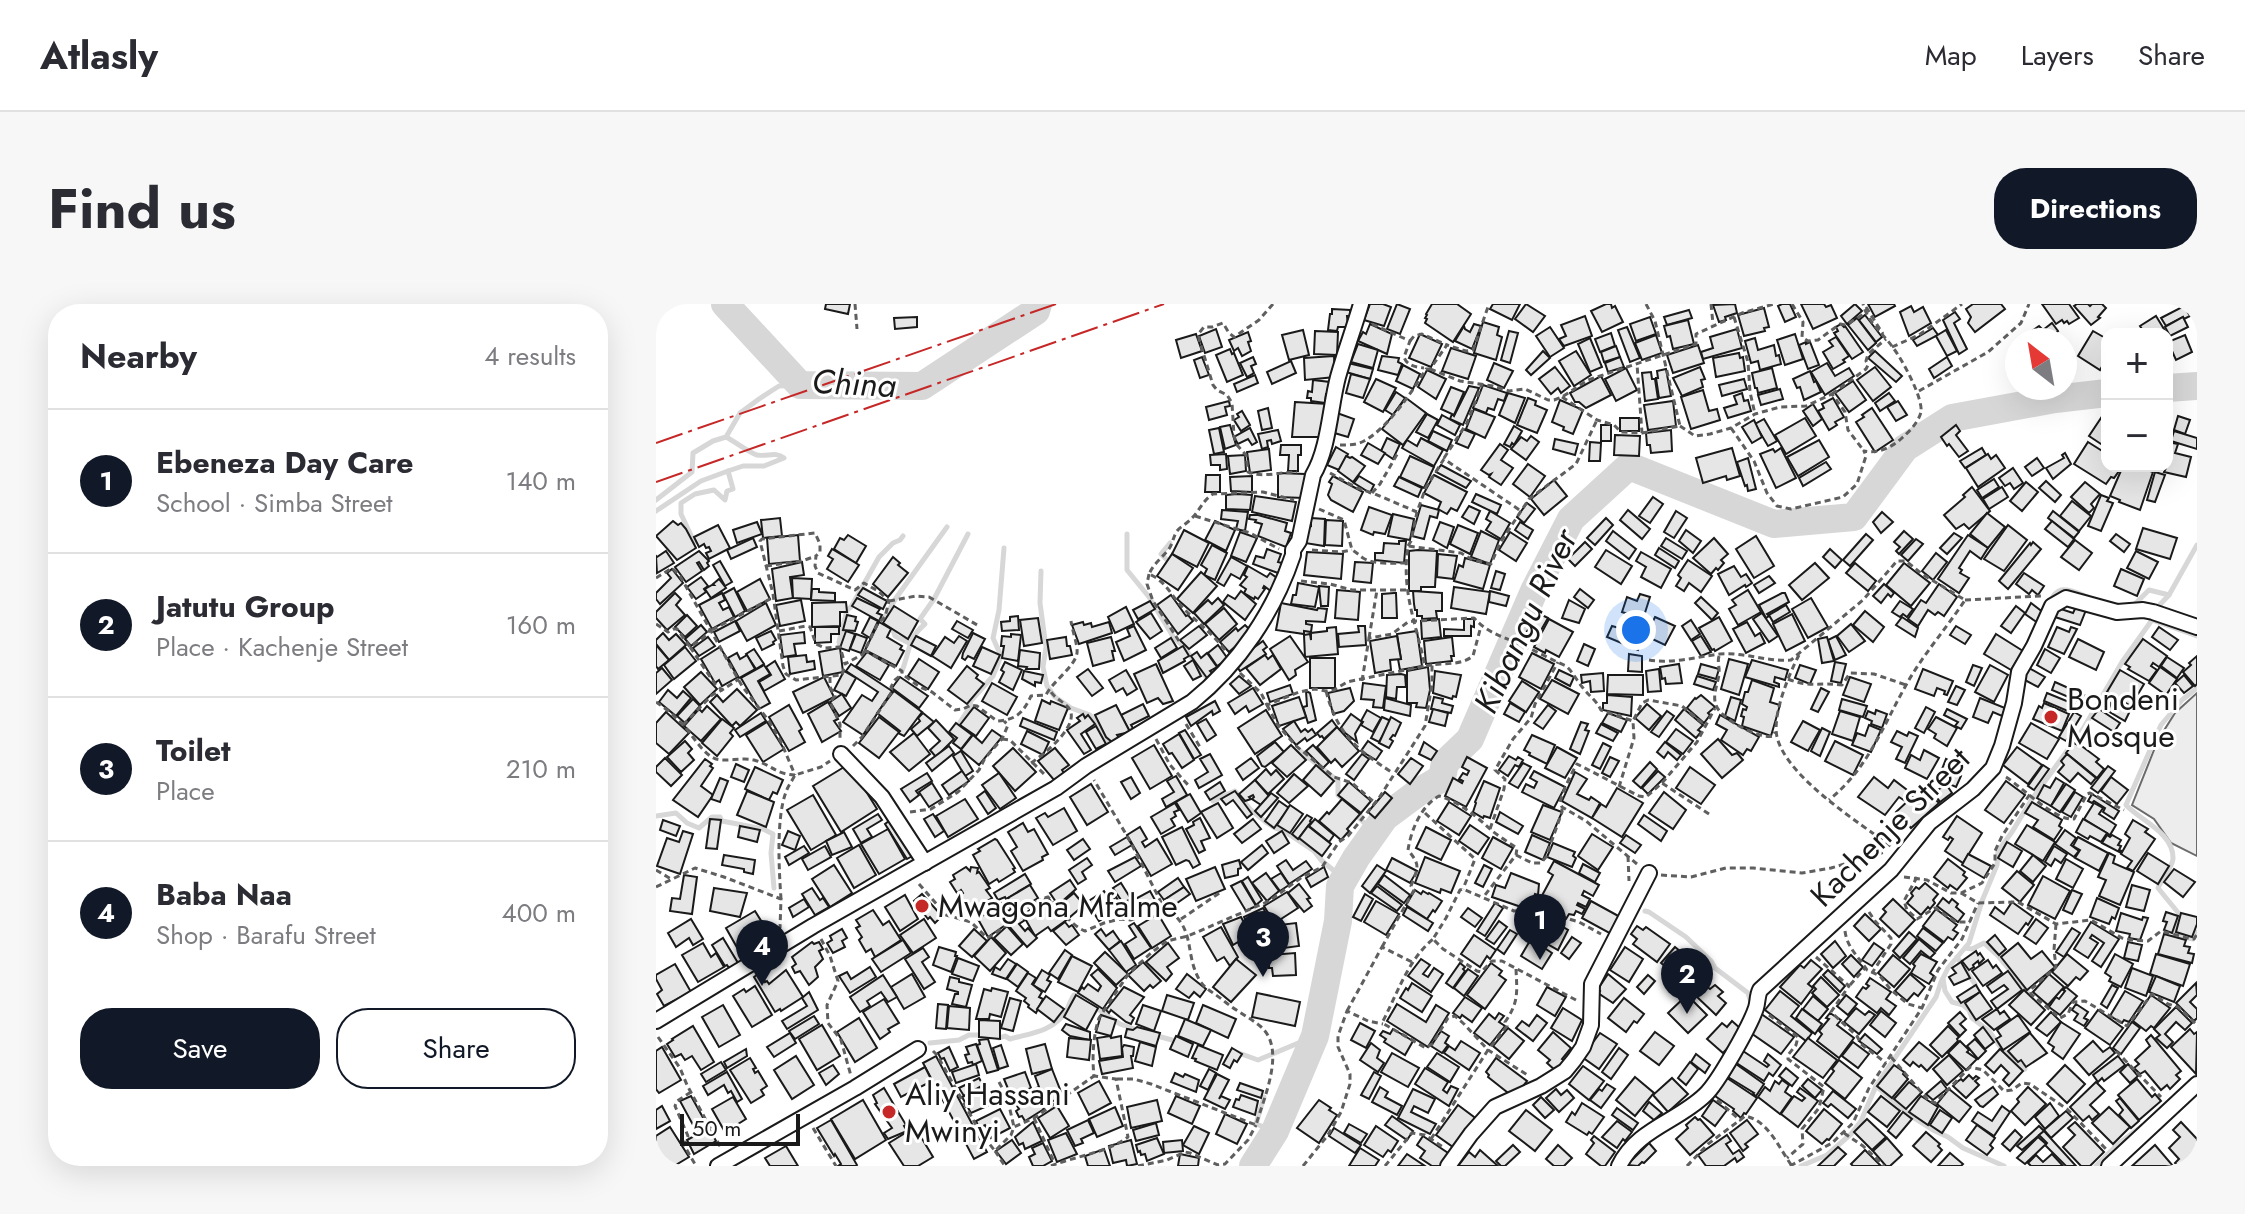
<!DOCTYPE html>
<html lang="en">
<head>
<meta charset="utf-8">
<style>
  :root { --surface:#fff; --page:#f7f7f7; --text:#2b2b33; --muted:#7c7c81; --line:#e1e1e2; --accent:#111827 }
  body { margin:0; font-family:Jost,sans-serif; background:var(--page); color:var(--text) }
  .controls { position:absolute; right:24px; top:24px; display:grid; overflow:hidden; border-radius:16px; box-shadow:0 8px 32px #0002 }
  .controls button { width:72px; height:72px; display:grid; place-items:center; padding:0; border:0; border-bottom:2px solid var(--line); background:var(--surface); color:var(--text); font:40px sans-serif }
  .compass { position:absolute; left:1349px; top:24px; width:72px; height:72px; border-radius:50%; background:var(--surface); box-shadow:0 8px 32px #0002; rotate:329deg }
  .scale { position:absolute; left:24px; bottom:20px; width:120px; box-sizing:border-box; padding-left:8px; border:4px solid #1a1a1a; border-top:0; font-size:22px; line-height:28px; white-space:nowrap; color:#1a1a1a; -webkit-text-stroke:6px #fff; paint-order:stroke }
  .you { position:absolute; left:980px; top:326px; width:28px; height:28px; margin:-20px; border:6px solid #fff; border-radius:50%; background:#1a73e8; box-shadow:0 0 0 12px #1a73e833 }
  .badge { display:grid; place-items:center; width:52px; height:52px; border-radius:50%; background:var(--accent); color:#fff; font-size:26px; font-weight:700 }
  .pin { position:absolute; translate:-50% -66px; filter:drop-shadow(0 2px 4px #0008) }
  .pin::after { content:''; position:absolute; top:42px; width:28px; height:24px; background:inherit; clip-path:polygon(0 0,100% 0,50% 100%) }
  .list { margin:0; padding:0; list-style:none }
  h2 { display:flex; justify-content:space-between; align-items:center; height:104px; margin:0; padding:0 32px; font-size:34px }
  h2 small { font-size:26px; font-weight:400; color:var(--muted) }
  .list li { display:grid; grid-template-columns:52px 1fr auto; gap:24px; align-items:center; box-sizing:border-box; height:144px; padding:0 32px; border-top:2px solid var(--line) }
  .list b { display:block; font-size:30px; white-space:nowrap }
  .list p { margin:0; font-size:26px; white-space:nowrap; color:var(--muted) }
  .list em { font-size:26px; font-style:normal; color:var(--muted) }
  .actions { display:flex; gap:16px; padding:24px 32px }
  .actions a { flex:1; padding:18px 0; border:2px solid var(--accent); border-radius:32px; text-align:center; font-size:28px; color:var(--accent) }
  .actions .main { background:var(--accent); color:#fff }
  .map { position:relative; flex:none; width:1541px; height:862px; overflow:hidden; border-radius:32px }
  header { display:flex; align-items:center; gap:48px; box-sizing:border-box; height:112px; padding:0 40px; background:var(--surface); border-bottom:2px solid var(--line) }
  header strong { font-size:38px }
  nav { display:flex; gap:44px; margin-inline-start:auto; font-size:28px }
  .intro { display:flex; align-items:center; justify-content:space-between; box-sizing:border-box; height:192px; padding:0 48px }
  h1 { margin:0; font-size:56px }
  .button { padding:20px 36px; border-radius:32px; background:var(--accent); color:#fff; font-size:28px; font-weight:700 }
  main { display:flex; gap:48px; padding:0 48px }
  aside { flex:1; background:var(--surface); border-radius:32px; box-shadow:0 8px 32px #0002 }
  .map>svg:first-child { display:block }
  .built { fill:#ededed; stroke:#6a6a6a; stroke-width:2 }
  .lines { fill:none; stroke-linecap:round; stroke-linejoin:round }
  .stream { stroke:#d7d7d7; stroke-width:5 }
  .river { stroke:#d7d7d7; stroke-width:28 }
  .building { fill:#e6e6e6; stroke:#1a1a1a; stroke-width:2 }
  .street-casing { stroke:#1a1a1a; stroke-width:18 }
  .path { stroke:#5f5f5f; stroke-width:3; stroke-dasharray:6 4; stroke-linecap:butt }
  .street { stroke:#fff; stroke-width:14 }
  .power { stroke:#c62828; stroke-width:2; stroke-dasharray:28 6 4 6; stroke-linecap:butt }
  .poi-dot { fill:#c62828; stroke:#fff; stroke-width:3 }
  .labels { text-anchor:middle; stroke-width:6; stroke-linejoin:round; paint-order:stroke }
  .poi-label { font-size:32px; fill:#1a1a1a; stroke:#fff; text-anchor:start }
  .street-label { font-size:32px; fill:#1a1a1a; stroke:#fff }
  .water-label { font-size:34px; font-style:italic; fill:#1a1a1a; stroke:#fff }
</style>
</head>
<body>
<header>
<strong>Atlasly</strong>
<nav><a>Map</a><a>Layers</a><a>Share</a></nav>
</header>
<div class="intro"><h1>Find us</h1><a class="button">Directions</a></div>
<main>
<aside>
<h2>Nearby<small>4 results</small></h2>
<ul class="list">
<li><span class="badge">1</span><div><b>Ebeneza Day Care</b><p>School · Simba Street</p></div><em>140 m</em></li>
<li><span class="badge">2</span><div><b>Jatutu Group</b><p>Place · Kachenje Street</p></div><em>160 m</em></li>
<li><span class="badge">3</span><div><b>Toilet</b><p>Place</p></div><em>210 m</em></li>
<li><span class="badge">4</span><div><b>Baba Naa</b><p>Shop · Barafu Street</p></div><em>400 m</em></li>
</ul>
<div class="actions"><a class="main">Save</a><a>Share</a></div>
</aside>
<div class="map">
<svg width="1541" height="862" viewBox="0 0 1541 862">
  <rect width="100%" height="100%" fill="#fff"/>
  <!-- built -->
  <path class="built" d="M 1541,389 L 1541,552 L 1515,539 L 1498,515 L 1476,501 L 1502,436 L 1519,409 Z"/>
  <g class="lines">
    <!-- stream -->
    <g class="stream">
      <path d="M 70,133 C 78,137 94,149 101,151 C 112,153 119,147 128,154 L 108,162 L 87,162 L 72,167"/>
      <path d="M 0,196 L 36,168 L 37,149 L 57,137 L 70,133 L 84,109 L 103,95 L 123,82 L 144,81"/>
      <path d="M 0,207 L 45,177 L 72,167 L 77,185 L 71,187 L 69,196 L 58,186 L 39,190 L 25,199 L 25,210 L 38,238"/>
      <path d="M 471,230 L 471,266 L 493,293 L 518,334 L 527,342 L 554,378"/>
      <path d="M 510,255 L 505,250 L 514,239"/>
      <path d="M 385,267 L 384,299 L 390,343 L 387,363 L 391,382 L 399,393 L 415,404 L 434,411 L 443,422 L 453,441 L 456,441"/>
      <path d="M 1393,301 C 1401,278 1414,286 1432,293"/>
      <path d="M 1477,302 L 1493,286 L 1513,291"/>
      <path d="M 1496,316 L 1541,332"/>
      <path d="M 253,339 L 239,332 L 237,326 L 226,318 L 240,294 L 291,223"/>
      <path d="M 184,343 L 183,338 L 191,306 L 195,303 L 223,253 L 237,239 L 244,236 L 247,232"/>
      <path d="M 246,367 C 254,347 251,335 269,320 L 264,315 L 278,295 L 312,230"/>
      <path d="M 1541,384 L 1526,396 L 1505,421 L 1470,501 C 1485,517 1518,529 1517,555 C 1516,564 1506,575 1502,584 L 1524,611 L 1518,631 L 1537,635 L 1541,628"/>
      <path d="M 303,420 L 315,401 L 313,399 L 337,372 L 345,352 L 337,334 L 343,306 L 348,244"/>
      <path d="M 643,446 L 682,477 L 682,491 L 704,510 L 703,514 L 718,528"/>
      <path d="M 557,497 L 579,487 L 595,506 L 611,519 L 619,524 L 628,527 L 658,547 L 665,556 L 688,575"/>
      <path d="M 0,512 L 20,509 L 31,519 L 43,524 L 56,513 L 64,513 L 66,517 L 107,525 L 117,530 L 115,549 L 118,584"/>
      <path d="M 989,607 L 993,608 L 1030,633 L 1055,657 L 1059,664 L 1092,689 L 1096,702"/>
      <path d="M 1309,644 L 1316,645 L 1328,639 L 1342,652 L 1371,687"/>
      <path d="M 1301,653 L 1319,680"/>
      <path d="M 1287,675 L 1289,687 L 1296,698 L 1307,701 L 1313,706 L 1316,714 L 1333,727 L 1348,748 L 1369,765"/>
      <path d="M 437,702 L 464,720 L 484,727"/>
      <path d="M 498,731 L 523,738"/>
      <path d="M 338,732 L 343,734 L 349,732 L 354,735 C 375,729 395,728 409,709 C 413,703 414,696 418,691 L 425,695"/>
      <path d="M 274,739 L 303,736 L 313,731 L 328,731"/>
      <path d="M 580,748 L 602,756 L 659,732"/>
      <path d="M 1220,782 L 1258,814 L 1277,826 L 1292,833 L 1307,844 L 1348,862"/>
      <path d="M 608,793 L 600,820 L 619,827"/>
      <path d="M 1145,862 L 1171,851 L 1195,830 L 1205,817 L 1220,782 L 1280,693 L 1285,678 L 1292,664 L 1313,639 L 1326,597 L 1341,561 L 1342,547 L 1356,528 L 1376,495 L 1427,425 L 1466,358 L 1496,316 L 1497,308 L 1513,291 L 1541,241"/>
      <path d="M 1440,862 L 1461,841 L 1486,822"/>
    </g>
    <!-- river -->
    <g class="river">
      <path d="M 69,0 L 144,81 L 266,82 L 380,7 L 382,0"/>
      <path d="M 1511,84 L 1541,82"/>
      <path d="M 597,862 L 619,827 L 659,732 L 682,617 L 684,582 L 700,554 L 729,513 L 764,487 L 786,474 L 789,459 L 814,435 L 878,287 L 915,215 L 973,162 L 1118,220 L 1198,213 L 1249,144 L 1296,114 L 1399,95 L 1451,89"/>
    </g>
  </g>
  <!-- building -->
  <g class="building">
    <path d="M 170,0 L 194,0 L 192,10 L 169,5 Z"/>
    <path d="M 714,0 L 727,0 L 735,3 L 728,22 L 708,16 Z"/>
    <path d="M 741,0 L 754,5 L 744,30 L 731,25 Z"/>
    <path d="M 776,0 L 801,0 L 815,10 L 797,38 L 769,19 L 771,15 L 769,14 L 771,11 L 770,10 Z"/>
    <path d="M 837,0 L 864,0 L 856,16 L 834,5 Z"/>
    <path d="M 870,0 L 889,12 L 877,28 L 859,15 Z"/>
    <path d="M 950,0 L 955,0 L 956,4 L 959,2 L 967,18 L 946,28 L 935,7 Z"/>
    <path d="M 1079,0 L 1081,9 L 1069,13 L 1070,16 L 1063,18 L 1057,1 Z"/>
    <path d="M 1126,0 L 1134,0 L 1140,13 L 1129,18 L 1122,2 Z"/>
    <path d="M 1145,0 L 1168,0 L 1170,3 L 1175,1 L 1181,14 L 1157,25 Z"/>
    <path d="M 1199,0 L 1206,7 L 1191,20 L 1185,12 Z"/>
    <path d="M 1212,0 L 1238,0 L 1239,2 L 1219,13 Z"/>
    <path d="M 1317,0 L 1345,0 L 1349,5 L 1319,28 L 1312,19 L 1315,13 L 1310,5 Z"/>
    <path d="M 1386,0 L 1413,0 L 1423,14 L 1413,20 L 1411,17 L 1408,19 L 1406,16 L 1400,20 Z"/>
    <path d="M 1421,0 L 1432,0 L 1434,2 L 1436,0 L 1446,0 L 1450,4 L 1442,13 L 1444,14 L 1435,21 L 1418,2 Z"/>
    <path d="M 1255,2 L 1258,8 L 1267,3 L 1275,19 L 1253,32 L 1244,8 Z"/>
    <path d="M 1528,2 L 1534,12 L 1528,15 L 1527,13 L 1510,22 L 1505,14 Z"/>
    <path d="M 1108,4 L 1113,23 L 1108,24 L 1109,27 L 1088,32 L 1082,11 Z"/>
    <path d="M 676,5 L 694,6 L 694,12 L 691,12 L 692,23 L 682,23 L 681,27 L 672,26 L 674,10 L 676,10 Z"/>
    <path d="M 1033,6 L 1036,14 L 1011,21 L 1008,13 Z"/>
    <path d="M 1299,8 L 1304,15 L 1298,19 L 1311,45 L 1303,50 L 1287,16 Z"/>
    <path d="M 1209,11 L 1226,33 L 1220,38 L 1203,16 Z"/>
    <path d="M 929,12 L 936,32 L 908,42 L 903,35 L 910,32 L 905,21 Z"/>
    <path d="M 1500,12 L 1511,30 L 1489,30 L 1484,22 Z"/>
    <path d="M 261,13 L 261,23 L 239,25 L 238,14 Z"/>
    <path d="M 994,13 L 1000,30 L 980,37 L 974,20 Z"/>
    <path d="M 1527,13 L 1532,23 L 1514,32 L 1509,23 Z"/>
    <path d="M 1201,14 L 1220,39 L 1212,46 L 1192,21 Z"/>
    <path d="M 1032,16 L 1038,40 L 1017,45 L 1014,32 L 1011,33 L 1008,22 Z"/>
    <path d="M 827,18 L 843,23 L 841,31 L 846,33 L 840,56 L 818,49 Z"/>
    <path d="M 1396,19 L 1402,27 L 1390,36 L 1383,36 L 1376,27 L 1383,22 L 1387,26 Z"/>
    <path d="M 714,20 L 736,30 L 731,50 L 702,37 L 707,28 L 710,30 Z"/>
    <path d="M 818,20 L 825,22 L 816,45 L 799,37 L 808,22 L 809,25 L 814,28 Z"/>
    <path d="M 1185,20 L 1188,23 L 1189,22 L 1207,48 L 1196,55 L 1178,29 L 1182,27 L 1180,23 Z"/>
    <path d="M 894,23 L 908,44 L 894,53 L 880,32 Z"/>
    <path d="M 971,23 L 984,54 L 974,58 L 962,26 Z"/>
    <path d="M 1277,24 L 1282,31 L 1261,42 L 1257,36 Z"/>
    <path d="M 560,25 L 566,43 L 549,49 L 543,32 Z"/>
    <path d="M 1081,25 L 1086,44 L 1047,55 L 1045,48 L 1057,44 L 1054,33 Z"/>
    <path d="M 647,26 L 653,51 L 633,56 L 626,31 Z"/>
    <path d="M 1290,26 L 1301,47 L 1291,52 L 1280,32 Z"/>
    <path d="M 659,27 L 682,28 L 681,51 L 658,50 Z"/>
    <path d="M 853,27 L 862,29 L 854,59 L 845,56 Z"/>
    <path d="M 1437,27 L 1451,35 L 1451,54 L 1444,66 L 1422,52 Z"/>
    <path d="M 592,28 L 595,37 L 592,38 L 595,47 L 586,52 L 582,44 L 578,47 L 573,36 Z"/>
    <path d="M 955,29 L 959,42 L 944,48 L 939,35 Z"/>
    <path d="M 540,30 L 546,47 L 525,54 L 520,36 Z"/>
    <path d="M 764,30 L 786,40 L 775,63 L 753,54 Z"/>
    <path d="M 1139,30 L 1147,55 L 1129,61 L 1121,36 Z"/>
    <path d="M 1000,31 L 1006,49 L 986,56 L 979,39 Z"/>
    <path d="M 1529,31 L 1536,48 L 1520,56 L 1512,38 Z"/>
    <path d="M 1180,33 L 1193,52 L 1187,56 L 1189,58 L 1177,65 L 1167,48 L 1177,42 L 1173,37 Z"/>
    <path d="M 934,34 L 946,63 L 934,68 L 922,40 Z"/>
    <path d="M 1099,34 L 1102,46 L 1118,41 L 1120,52 L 1123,51 L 1125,60 L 1104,66 L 1102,57 L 1095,59 L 1089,37 Z"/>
    <path d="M 1150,38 L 1150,40 L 1154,38 L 1163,61 L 1152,65 L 1143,41 Z"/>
    <path d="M 702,40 L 722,46 L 717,64 L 695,58 Z"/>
    <path d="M 1042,41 L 1048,59 L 1017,69 L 1011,51 Z"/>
    <path d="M 960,42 L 964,53 L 948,58 L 945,48 Z"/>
    <path d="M 795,44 L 820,52 L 812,75 L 786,67 Z"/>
    <path d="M 574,45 L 576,50 L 578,49 L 587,71 L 571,78 L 560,51 Z"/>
    <path d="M 887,47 L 894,54 L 875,71 L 870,66 Z"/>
    <path d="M 920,47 L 935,71 L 918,82 L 903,57 Z"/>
    <path d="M 1219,47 L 1246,72 L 1240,78 L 1212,54 Z"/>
    <path d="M 1083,49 L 1084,54 L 1087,53 L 1089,67 L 1060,73 L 1057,54 Z"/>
    <path d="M 678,52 L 679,73 L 649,76 L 648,54 Z"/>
    <path d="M 726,52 L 743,54 L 742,58 L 746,60 L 742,71 L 722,66 Z"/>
    <path d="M 546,53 L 553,71 L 544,74 L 538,56 Z"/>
    <path d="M 597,53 L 600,60 L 595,62 L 598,69 L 591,73 L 584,59 Z"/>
    <path d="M 964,53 L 968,63 L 952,68 L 949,59 Z"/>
    <path d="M 1291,53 L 1296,62 L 1278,74 L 1273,65 Z"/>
    <path d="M 635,57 L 640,69 L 616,80 L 611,68 Z"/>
    <path d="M 692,59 L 717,65 L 714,75 L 690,68 Z"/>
    <path d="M 838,59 L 857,67 L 848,84 L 831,76 Z"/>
    <path d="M 1171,59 L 1179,72 L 1193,64 L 1198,72 L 1169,91 L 1155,68 Z"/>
    <path d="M 747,61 L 764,70 L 757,85 L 740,77 Z"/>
    <path d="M 899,63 L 914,82 L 905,89 L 902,84 L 895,90 L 883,75 Z"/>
    <path d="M 1044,63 L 1049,75 L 1045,76 L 1047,83 L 1026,92 L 1017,74 Z"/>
    <path d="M 1219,63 L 1235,83 L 1217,97 L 1201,76 Z"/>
    <path d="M 970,64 L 981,86 L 960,97 L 949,75 Z"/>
    <path d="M 1116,64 L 1121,84 L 1102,89 L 1101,84 L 1099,84 L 1096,69 Z"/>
    <path d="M 1010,65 L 1015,92 L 1003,94 L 1000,74 L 1002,74 L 1001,67 Z"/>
    <path d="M 771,66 L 790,75 L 780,95 L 762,83 Z"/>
    <path d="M 1154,67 L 1158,78 L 1160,77 L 1165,88 L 1148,96 L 1144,83 L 1141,84 L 1137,75 Z"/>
    <path d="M 995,68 L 996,75 L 999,75 L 1002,95 L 989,97 L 986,69 Z"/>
    <path d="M 695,70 L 714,75 L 707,94 L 690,89 Z"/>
    <path d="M 599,71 L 602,79 L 581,88 L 578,80 Z"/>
    <path d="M 945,72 L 955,91 L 930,104 L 923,98 L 919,98 L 914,89 Z"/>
    <path d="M 720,75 L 740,84 L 727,108 L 708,98 Z"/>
    <path d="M 1088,75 L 1091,85 L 1066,92 L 1063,81 Z"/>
    <path d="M 657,76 L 674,78 L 673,90 L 670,90 L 669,99 L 655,97 L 655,94 L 651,94 L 652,87 L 656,88 Z"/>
    <path d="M 1197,77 L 1210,96 L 1193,108 L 1179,89 Z"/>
    <path d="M 827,81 L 851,89 L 848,97 L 842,95 L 838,106 L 832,104 L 830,109 L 817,104 L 819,99 L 820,99 Z"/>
    <path d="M 813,82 L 823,84 L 807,121 L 794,115 L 796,110 L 798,112 Z"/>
    <path d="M 795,83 L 808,88 L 798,111 L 785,105 Z"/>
    <path d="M 1124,85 L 1127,95 L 1105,101 L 1102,91 Z"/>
    <path d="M 1047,86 L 1053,107 L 1061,105 L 1064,116 L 1035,125 L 1025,93 Z"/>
    <path d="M 740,88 L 749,94 L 737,111 L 729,106 Z"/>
    <path d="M 852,89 L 869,94 L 859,119 L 843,111 Z"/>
    <path d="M 1086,89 L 1088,97 L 1092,96 L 1095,107 L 1072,114 L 1068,104 L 1081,100 L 1078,92 Z"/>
    <path d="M 1233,89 L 1239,97 L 1224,107 L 1219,99 Z"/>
    <path d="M 750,94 L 770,109 L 747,141 L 726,125 Z"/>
    <path d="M 872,94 L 880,97 L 879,101 L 891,106 L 881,129 L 861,121 Z"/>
    <path d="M 1177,94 L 1188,113 L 1179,118 L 1181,121 L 1173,126 L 1162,107 L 1168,104 L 1166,100 Z"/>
    <path d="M 904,96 L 927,106 L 917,130 L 907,126 L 908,123 L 896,118 Z"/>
    <path d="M 573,97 L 574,102 L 569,103 L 571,111 L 553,116 L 550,103 Z"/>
    <path d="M 1017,97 L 1020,122 L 992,126 L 988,101 Z"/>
    <path d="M 1242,97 L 1251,111 L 1240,117 L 1231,103 Z"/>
    <path d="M 639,98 L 672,100 L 665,133 L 636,133 Z"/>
    <path d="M 1157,100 L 1166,115 L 1157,122 L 1147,107 Z"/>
    <path d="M 612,104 L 616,124 L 606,126 L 602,107 Z"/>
    <path d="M 1216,104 L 1237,136 L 1219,148 L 1200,118 L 1208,113 L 1206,111 Z"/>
    <path d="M 818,105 L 839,113 L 829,134 L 810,125 Z"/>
    <path d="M 586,107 L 594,121 L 585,127 L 578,116 L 583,113 L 581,110 Z"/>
    <path d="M 681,109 L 698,115 L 692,133 L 675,128 Z"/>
    <path d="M 771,110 L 782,116 L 772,134 L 760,128 Z"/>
    <path d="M 786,111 L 804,121 L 799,131 L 781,121 Z"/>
    <path d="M 1447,111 L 1451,114 L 1451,144 L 1433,132 Z"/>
    <path d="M 1522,112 L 1534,116 L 1529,130 L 1518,126 Z"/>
    <rect x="964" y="114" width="19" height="13"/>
    <path d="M 1149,114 L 1160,132 L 1130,150 L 1119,131 Z"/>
    <path d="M 1108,115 L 1121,137 L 1112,142 L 1099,120 Z"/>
    <path d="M 1098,116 L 1106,133 L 1096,139 L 1086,123 Z"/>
    <path d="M 574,121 L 580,141 L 569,145 L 564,123 Z"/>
    <rect x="945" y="121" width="10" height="16"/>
    <path d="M 1300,121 L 1304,127 L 1300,131 L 1312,147 L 1303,153 L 1293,140 L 1291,142 L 1285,133 Z"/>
    <path d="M 858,122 L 866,127 L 858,141 L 856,139 L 854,143 L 848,140 Z"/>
    <path d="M 563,124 L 568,148 L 558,150 L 553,126 Z"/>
    <path d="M 594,124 L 601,138 L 596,141 L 592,135 L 582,140 L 578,133 Z"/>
    <path d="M 807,125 L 819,130 L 812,144 L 800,139 Z"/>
    <path d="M 622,126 L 625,137 L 616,140 L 615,136 L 611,137 L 612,143 L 606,145 L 602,130 Z"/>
    <path d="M 1015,126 L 1016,147 L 995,149 L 994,141 L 991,141 L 990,129 Z"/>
    <path d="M 777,127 L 796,136 L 791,147 L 772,137 Z"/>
    <path d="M 1518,127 L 1541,134 L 1541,145 L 1515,137 Z"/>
    <path d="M 959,131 L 984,132 L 983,152 L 958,151 Z"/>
    <path d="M 875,132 L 883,138 L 870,156 L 855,145 L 865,133 L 871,137 Z"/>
    <path d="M 731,134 L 744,140 L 737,155 L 725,147 Z"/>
    <path d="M 765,134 L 787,146 L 778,162 L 746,144 L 751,136 L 761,142 Z"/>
    <path d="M 899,135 L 922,140 L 919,151 L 897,145 Z"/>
    <path d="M 1163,136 L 1173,153 L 1142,172 L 1131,153 Z"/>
    <path d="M 934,138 L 945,139 L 944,157 L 933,157 Z"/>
    <path d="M 1432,138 L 1451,150 L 1451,162 L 1461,162 L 1459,165 L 1463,167 L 1458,174 L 1455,173 L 1450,180 L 1418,160 Z"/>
    <path d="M 1511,138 L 1522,140 L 1519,149 L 1535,153 L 1530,173 L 1508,168 L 1511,162 Z"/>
    <path d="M 712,139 L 729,149 L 722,160 L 705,151 Z"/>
    <path d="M 844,140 L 852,146 L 845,156 L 857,164 L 845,181 L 833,173 L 835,170 L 833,171 L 825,166 Z"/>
    <path d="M 625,141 L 645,141 L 645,151 L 642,151 L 642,167 L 632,167 L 633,151 L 624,151 Z"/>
    <path d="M 680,143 L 692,150 L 683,166 L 671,161 Z"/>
    <path d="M 1076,144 L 1084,172 L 1071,176 L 1070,172 L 1047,179 L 1040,154 Z"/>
    <path d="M 1125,144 L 1140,174 L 1120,184 L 1104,150 L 1117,145 L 1119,148 Z"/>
    <path d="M 1326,144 L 1330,151 L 1309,164 L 1304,157 Z"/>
    <path d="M 613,145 L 615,166 L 594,169 L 591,148 Z"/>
    <path d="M 1409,149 L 1415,160 L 1397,175 L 1390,164 L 1408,154 L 1406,151 Z"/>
    <path d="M 570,150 L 571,165 L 564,166 L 564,161 L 555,161 L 554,151 Z"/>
    <path d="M 1332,150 L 1335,155 L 1340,151 L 1349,164 L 1322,183 L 1310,164 Z"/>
    <path d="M 589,151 L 590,167 L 574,170 L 572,152 Z"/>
    <path d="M 690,152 L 694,154 L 696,153 L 709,162 L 697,178 L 682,167 Z"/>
    <path d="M 754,152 L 778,163 L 768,184 L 744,173 Z"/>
    <path d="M 1092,154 L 1100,185 L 1092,187 L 1091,181 L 1089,182 L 1081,158 Z"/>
    <path d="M 1381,154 L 1388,164 L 1376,172 L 1369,163 Z"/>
    <path d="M 1170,158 L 1175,165 L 1147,182 L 1143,174 Z"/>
    <path d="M 872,160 L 889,172 L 874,193 L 857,180 Z"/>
    <path d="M 785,161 L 815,177 L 810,184 L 780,168 Z"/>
    <path d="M 1467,162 L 1479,162 L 1497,168 L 1484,206 L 1463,198 L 1464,196 L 1454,192 Z"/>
    <path d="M 1357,164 L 1367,179 L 1358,185 L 1354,179 L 1349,182 L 1343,174 Z"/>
    <path d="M 1499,168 L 1509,171 L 1499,198 L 1491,196 Z"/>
    <path d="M 622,169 L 649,170 L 648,194 L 622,193 Z"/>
    <path d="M 550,171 L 564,171 L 564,188 L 549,188 Z"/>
    <path d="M 778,171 L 811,188 L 801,207 L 795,204 L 791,210 L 782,205 L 785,198 L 768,189 Z"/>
    <path d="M 596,172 L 596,188 L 575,187 L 574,173 Z"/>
    <path d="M 677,172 L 707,188 L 697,208 L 675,196 L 672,191 L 676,180 L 673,178 Z"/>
    <path d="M 703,172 L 718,181 L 714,189 L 698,179 Z"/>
    <path d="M 743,173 L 766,184 L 762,193 L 738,182 Z"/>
    <path d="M 1338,175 L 1343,183 L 1326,194 L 1321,186 Z"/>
    <path d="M 898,176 L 911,192 L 888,211 L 875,195 Z"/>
    <path d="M 1390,177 L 1405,191 L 1399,198 L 1383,184 Z"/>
    <path d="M 1370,178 L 1382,188 L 1366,207 L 1354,197 Z"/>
    <path d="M 1429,178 L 1444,190 L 1435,200 L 1438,204 L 1433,209 L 1415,193 Z"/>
    <path d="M 1316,183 L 1334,207 L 1313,225 L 1308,220 L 1300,225 L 1288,211 L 1309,193 L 1307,191 Z"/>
    <path d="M 1346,183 L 1352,193 L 1333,205 L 1327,195 Z"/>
    <path d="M 581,190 L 596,191 L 594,206 L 570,205 L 570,191 Z"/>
    <path d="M 820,190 L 845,201 L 841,210 L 816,198 Z"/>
    <path d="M 1445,191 L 1453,194 L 1451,197 L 1457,199 L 1445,227 L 1432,222 Z"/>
    <path d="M 599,192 L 640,198 L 636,217 L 596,208 Z"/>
    <path d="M 997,193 L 1007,200 L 994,219 L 983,212 Z"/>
    <path d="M 1416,197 L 1435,212 L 1423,227 L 1404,212 Z"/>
    <path d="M 871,199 L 879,205 L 868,219 L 861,213 Z"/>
    <path d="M 765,201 L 783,206 L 781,214 L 774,212 L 768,235 L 756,232 Z"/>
    <path d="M 813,202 L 824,207 L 818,220 L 806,213 Z"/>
    <path d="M 713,203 L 736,211 L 729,230 L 718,228 L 717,231 L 705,226 Z"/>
    <path d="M 566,206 L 592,208 L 589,227 L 580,225 L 582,217 L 565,215 Z"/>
    <path d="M 972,206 L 994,225 L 986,235 L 964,216 Z"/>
    <path d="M 834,207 L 854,219 L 845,235 L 830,226 L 835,218 L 830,215 Z"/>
    <path d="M 1020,207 L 1031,214 L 1018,234 L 1008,228 Z"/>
    <path d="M 1397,207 L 1423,228 L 1418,234 L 1392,214 Z"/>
    <path d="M 1226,208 L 1237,218 L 1225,229 L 1217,218 Z"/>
    <path d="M 1331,209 L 1349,223 L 1332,244 L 1314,230 Z"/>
    <path d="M 737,210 L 758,215 L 754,236 L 732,232 Z"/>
    <path d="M 594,211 L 602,211 L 631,219 L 629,227 L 635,229 L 630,243 L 602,232 L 606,220 L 599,218 L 600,216 L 593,215 Z"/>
    <path d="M 124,214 L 126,232 L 107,234 L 105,216 Z"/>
    <path d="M 655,214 L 669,215 L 668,242 L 649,239 L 650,221 L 655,222 Z"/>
    <path d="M 950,214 L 957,221 L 939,241 L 931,234 Z"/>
    <path d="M 670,216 L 687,217 L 686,242 L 669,241 Z"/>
    <path d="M 17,217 L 22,221 L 25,219 L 30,225 L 40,244 L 21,256 L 0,232 Z"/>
    <path d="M 559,217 L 579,226 L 570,247 L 549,236 Z"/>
    <path d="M 1396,217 L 1418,235 L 1412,243 L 1389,225 Z"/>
    <path d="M 101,218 L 106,230 L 81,239 L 77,226 Z"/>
    <path d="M 784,218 L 798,223 L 791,244 L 777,236 Z"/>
    <path d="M 864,218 L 877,226 L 872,235 L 859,226 Z"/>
    <path d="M 62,221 L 74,244 L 53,255 L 50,249 L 55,247 L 53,243 L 50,244 L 48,240 L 43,243 L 38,233 Z"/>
    <path d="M 802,221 L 822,229 L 814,250 L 794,240 Z"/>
    <path d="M 1352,221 L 1371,236 L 1348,267 L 1328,255 Z"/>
    <path d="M 1487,224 L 1521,234 L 1514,255 L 1480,245 Z"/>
    <path d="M 528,226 L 553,239 L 541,263 L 516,250 Z"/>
    <path d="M 1030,226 L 1045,237 L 1037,249 L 1023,237 Z"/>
    <path d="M 825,227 L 843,236 L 834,260 L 815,253 Z"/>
    <path d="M 957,227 L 980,245 L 973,255 L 950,237 Z"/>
    <path d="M 1248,227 L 1257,235 L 1243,250 L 1240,247 L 1244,243 L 1238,238 Z"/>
    <path d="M 584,228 L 601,234 L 590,258 L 575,252 Z"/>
    <path d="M 854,228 L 871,239 L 860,257 L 843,246 Z"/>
    <path d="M 1298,229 L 1306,234 L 1291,250 L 1284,244 Z"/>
    <path d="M 1210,230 L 1217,236 L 1194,262 L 1187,256 Z"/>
    <path d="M 1460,230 L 1474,240 L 1468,248 L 1454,237 Z"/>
    <path d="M 142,231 L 144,257 L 113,260 L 111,234 Z"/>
    <path d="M 192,231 L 210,242 L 200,259 L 178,245 L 184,234 L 188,236 Z"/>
    <path d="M 1312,231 L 1332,244 L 1325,255 L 1314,247 L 1303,264 L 1306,266 L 1304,269 L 1313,274 L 1303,289 L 1282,275 Z"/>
    <path d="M 1100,232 L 1118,262 L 1098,274 L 1080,245 Z"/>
    <path d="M 97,234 L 101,243 L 75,255 L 71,246 Z"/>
    <path d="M 1010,234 L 1031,247 L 1026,255 L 1005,242 Z"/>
    <path d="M 1058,234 L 1072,250 L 1065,256 L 1068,259 L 1062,266 L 1060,264 L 1055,270 L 1037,254 Z"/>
    <path d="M 1260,235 L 1267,240 L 1252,257 L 1245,251 Z"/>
    <path d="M 1419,236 L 1436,249 L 1423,266 L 1405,253 Z"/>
    <path d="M 743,237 L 750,237 L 748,259 L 719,256 L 719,249 L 727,249 L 728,239 L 743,240 Z"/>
    <path d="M 929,238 L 936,245 L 919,262 L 912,255 Z"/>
    <path d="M 1377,238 L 1385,245 L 1352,285 L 1343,277 L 1374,239 L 1375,241 Z"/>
    <path d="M 556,241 L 571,249 L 559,276 L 548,271 L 551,265 L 545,261 Z"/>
    <path d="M 1003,244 L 1023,257 L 1019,264 L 999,251 Z"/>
    <path d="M 176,245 L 203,261 L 192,278 L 171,265 L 177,255 L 172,252 Z"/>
    <path d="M 611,245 L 625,250 L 622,258 L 626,259 L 622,269 L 597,260 L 600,252 L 608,254 Z"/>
    <path d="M 1174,245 L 1186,256 L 1179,264 L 1167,253 Z"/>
    <path d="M 762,246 L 781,247 L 779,283 L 765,283 L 765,287 L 753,287 L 753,247 Z"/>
    <path d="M 950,246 L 976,262 L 965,280 L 939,263 Z"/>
    <path d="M 10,247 L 18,259 L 1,269 L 0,252 L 1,253 Z"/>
    <path d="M 43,247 L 53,257 L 51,259 L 53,262 L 48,266 L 43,258 L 41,259 L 46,267 L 30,278 L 19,263 Z"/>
    <path d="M 1480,247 L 1502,258 L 1493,275 L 1471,264 Z"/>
    <path d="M 651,248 L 687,250 L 685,275 L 648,271 Z"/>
    <path d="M 985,248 L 1015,265 L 1005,284 L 985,273 L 990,263 L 980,257 Z"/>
    <path d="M 1280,249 L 1291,258 L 1277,276 L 1266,267 Z"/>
    <path d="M 516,250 L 537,264 L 522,286 L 501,272 Z"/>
    <path d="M 782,250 L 801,252 L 797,275 L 781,273 Z"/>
    <path d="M 237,253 L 244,259 L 242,261 L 252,269 L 232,293 L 217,280 Z"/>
    <path d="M 575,253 L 591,262 L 584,275 L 575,270 L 568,282 L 561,278 Z"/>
    <path d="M 809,254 L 834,261 L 827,285 L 798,277 L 803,261 L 807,263 Z"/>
    <path d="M 1032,256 L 1056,272 L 1045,288 L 1033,279 L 1028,287 L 1020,282 L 1025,274 L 1022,271 Z"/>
    <path d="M 64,257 L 76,278 L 69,282 L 57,261 Z"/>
    <path d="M 146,258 L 148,271 L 134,273 L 137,294 L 120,297 L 116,265 Z"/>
    <path d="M 699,258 L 717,259 L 715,279 L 697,277 Z"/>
    <path d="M 1159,259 L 1173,274 L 1146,296 L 1133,281 Z"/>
    <path d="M 1199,259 L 1220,277 L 1212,287 L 1190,269 Z"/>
    <path d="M 1248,259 L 1274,279 L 1255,302 L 1230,281 Z"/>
    <path d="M 592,262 L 611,273 L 614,269 L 624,276 L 616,288 L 608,282 L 607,284 L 609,285 L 602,295 L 599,293 L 598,295 L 588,289 L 590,285 L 584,281 L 591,273 L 588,271 Z"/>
    <path d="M 1078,262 L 1085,273 L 1090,270 L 1096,279 L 1090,283 L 1089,281 L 1073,291 L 1062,270 Z"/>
    <path d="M 16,265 L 27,279 L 4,300 L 0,295 L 0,289 L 15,274 L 11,269 Z"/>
    <path d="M 1465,265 L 1488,275 L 1481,292 L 1458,282 Z"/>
    <path d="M 840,267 L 849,270 L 844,286 L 835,284 Z"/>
    <path d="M 545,268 L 561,282 L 537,309 L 521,295 Z"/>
    <path d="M 1368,269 L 1388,282 L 1382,291 L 1376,286 L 1373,290 L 1360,280 Z"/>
    <path d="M 1113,272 L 1119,279 L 1103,289 L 1098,281 Z"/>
    <path d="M 45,273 L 52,282 L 48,285 L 50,288 L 40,295 L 31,283 Z"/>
    <path d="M 136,274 L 156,275 L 155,295 L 137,294 Z"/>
    <path d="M 63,275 L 70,284 L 55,294 L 49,285 L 56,281 L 58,281 L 57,280 Z"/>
    <path d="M 104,275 L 114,295 L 91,307 L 81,288 Z"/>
    <path d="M 642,279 L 663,283 L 659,303 L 635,300 L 637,291 L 640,291 Z"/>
    <path d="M 1228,280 L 1238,289 L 1235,293 L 1232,290 L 1225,299 L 1217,292 Z"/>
    <path d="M 1283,280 L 1301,293 L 1288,312 L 1282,308 L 1279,311 L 1272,306 L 1262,322 L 1252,315 L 1265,296 L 1270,299 Z"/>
    <path d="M 663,282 L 673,283 L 672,302 L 665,302 Z"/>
    <path d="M 798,283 L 834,288 L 830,310 L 795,304 Z"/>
    <path d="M 78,284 L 89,307 L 79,313 L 67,290 Z"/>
    <path d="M 207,284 L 231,297 L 227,305 L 202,291 Z"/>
    <path d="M 156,285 L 163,285 L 163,288 L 179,289 L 179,297 L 155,296 Z"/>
    <path d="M 924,285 L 938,296 L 932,304 L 918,293 Z"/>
    <path d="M 681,286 L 704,288 L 702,316 L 679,314 Z"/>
    <path d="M 1092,286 L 1105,308 L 1082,321 L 1073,305 L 1080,301 L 1076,296 Z"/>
    <path d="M 585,287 L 600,300 L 589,316 L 567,298 L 572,291 L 579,295 Z"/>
    <path d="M 757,287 L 786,289 L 786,307 L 780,307 L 781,314 L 766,315 L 766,312 L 761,312 L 761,306 L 759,306 L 758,300 Z"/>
    <path d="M 834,287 L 853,292 L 850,302 L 833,298 Z"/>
    <path d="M 19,289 L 25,295 L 20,301 L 29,311 L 11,326 L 0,314 L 0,308 Z"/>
    <path d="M 66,289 L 69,296 L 63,299 L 67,306 L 73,303 L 78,313 L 56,325 L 43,301 Z"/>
    <path d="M 738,289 L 740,289 L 741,314 L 726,314 L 726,290 Z"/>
    <path d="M 1126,289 L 1129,289 L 1133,298 L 1111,310 L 1113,312 L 1110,314 L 1103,301 Z"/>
    <path d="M 984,290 L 994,293 L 987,315 L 966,308 L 971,293 L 981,297 Z"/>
    <path d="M 515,291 L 530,312 L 532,311 L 537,317 L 522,330 L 501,301 Z"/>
    <path d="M 1045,293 L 1062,309 L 1056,316 L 1039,299 Z"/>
    <path d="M 201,294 L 224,305 L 221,309 L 226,311 L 223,317 L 196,302 Z"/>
    <path d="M 562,294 L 568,301 L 548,320 L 538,309 L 552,296 L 556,300 Z"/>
    <path d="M 1155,294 L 1172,323 L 1152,334 L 1136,305 Z"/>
    <path d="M 145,296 L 149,317 L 124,322 L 120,301 Z"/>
    <path d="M 913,296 L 929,305 L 923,319 L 906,314 Z"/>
    <path d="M 494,297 L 499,305 L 482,315 L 477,306 Z"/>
    <path d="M 1244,297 L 1257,305 L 1251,313 L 1247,310 L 1244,313 L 1236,308 Z"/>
    <path d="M 190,298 L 191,308 L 184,308 L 184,322 L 156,323 L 156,299 Z"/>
    <path d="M 110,299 L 120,321 L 91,337 L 80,317 Z"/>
    <path d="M 625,299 L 661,306 L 662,304 L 671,305 L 669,318 L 650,317 L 650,320 L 656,321 L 655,328 L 648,327 L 648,330 L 620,326 Z"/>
    <path d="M 1375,299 L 1388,309 L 1382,319 L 1369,310 Z"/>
    <path d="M 1130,301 L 1134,308 L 1117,318 L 1113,311 Z"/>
    <path d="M 238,302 L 262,317 L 252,335 L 227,319 Z"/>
    <path d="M 1360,302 L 1369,309 L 1355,329 L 1345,322 Z"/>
    <path d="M 470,303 L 478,320 L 459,329 L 452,313 Z"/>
    <path d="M 1420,303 L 1430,306 L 1424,321 L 1399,313 L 1402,304 L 1417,309 Z"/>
    <path d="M 568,304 L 581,320 L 563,336 L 549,320 Z"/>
    <path d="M 1209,307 L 1228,323 L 1217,338 L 1197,321 Z"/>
    <path d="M 495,309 L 506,327 L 494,335 L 480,318 Z"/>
    <path d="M 882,309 L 892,314 L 877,340 L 867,334 Z"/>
    <path d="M 1106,309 L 1122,332 L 1113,338 L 1097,315 Z"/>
    <path d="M 1136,310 L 1149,337 L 1130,347 L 1117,320 Z"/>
    <path d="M 31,311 L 41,322 L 29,333 L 19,323 Z"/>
    <path d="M 191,311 L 200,313 L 199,317 L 202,318 L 199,327 L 187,326 Z"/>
    <path d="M 362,312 L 363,326 L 346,327 L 345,318 L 354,317 L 354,313 Z"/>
    <path d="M 214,313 L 222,317 L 214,334 L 206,329 Z"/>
    <path d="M 968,313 L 991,323 L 982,346 L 951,333 L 956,322 L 963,324 Z"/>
    <path d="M 999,313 L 1019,322 L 1009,341 L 990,332 Z"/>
    <path d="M 1063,313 L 1076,337 L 1059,347 L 1058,345 L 1056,346 L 1043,324 Z"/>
    <path d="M 1246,313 L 1262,324 L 1259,333 L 1240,321 Z"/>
    <path d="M 382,314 L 386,339 L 368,342 L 364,316 Z"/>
    <path d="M 783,315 L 785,333 L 766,335 L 765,317 Z"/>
    <path d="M 808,315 L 818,315 L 818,323 L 815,322 L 815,332 L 788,332 L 788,325 L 808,326 Z"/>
    <path d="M 893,315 L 917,328 L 903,353 L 890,346 L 889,349 L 878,343 Z"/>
    <path d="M 1035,316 L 1044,330 L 1035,336 L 1026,322 Z"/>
    <path d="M 79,317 L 84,327 L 63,338 L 58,328 Z"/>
    <path d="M 301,317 L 317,326 L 312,334 L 296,325 Z"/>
    <path d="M 223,318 L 235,325 L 231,333 L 246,342 L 244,345 L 248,347 L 240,362 L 209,346 Z"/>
    <path d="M 427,318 L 428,321 L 435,319 L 436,323 L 453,318 L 456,329 L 423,340 L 416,321 Z"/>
    <path d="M 1091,318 L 1099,332 L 1104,329 L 1109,339 L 1090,349 L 1077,325 Z"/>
    <path d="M 1195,320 L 1209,337 L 1193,348 L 1181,332 Z"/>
    <path d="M 45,321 L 51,328 L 35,342 L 29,335 Z"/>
    <path d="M 589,321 L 594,326 L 589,334 L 573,348 L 564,338 L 580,324 L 582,327 Z"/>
    <path d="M 478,322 L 490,346 L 468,357 L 460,338 L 474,332 L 471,325 Z"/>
    <path d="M 543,322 L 551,331 L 533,345 L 524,336 Z"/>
    <path d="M 702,322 L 709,322 L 710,341 L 683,343 L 682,330 L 703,328 Z"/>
    <path d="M 1300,322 L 1315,331 L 1309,340 L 1294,331 Z"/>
    <path d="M 159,323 L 183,323 L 183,330 L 175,330 L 175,338 L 159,339 Z"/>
    <path d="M 680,323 L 682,350 L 649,353 L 648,331 L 654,330 L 655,336 L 655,329 L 671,327 L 671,324 Z"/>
    <path d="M 1401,323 L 1413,328 L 1415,323 L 1421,325 L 1408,350 L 1392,343 Z"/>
    <path d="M 1503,323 L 1522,336 L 1514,346 L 1496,333 Z"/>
    <path d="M 115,327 L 120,336 L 117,338 L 118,340 L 106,346 L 100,334 Z"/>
    <path d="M 190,327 L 199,330 L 193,347 L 184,344 Z"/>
    <path d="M 761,327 L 766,362 L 744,366 L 742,355 L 745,355 L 741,330 Z"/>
    <path d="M 148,328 L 149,339 L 138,340 L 140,351 L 127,353 L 124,331 Z"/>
    <path d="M 7,329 L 13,336 L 20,330 L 30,341 L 13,356 L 0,340 L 0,336 Z"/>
    <path d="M 317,329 L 329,335 L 318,355 L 312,352 L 309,356 L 306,354 L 307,349 Z"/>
    <path d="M 200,330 L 211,334 L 205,349 L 194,345 Z"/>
    <path d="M 355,330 L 365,331 L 362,357 L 346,354 L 348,342 L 345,342 L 346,332 L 355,333 Z"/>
    <path d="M 1340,330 L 1367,347 L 1355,366 L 1328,350 Z"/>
    <path d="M 260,332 L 280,342 L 275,352 L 255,341 Z"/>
    <path d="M 303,332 L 311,337 L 295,364 L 276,352 L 289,333 L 298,339 Z"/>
    <path d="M 634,332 L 652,358 L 639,366 L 640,371 L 633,376 L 614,345 Z"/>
    <path d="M 741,332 L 745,355 L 734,356 L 735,366 L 719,369 L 714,337 Z"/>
    <path d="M 1045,332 L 1055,348 L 1045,352 L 1036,337 Z"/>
    <path d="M 1180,332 L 1190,351 L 1179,356 L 1172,336 Z"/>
    <path d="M 52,333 L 59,342 L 43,352 L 37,344 Z"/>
    <path d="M 410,333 L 411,342 L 414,342 L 416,351 L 394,355 L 391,336 Z"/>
    <path d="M 455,333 L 459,347 L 456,347 L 458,356 L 437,362 L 431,339 Z"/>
    <path d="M 796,333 L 798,352 L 795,352 L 796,357 L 770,360 L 768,337 Z"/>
    <path d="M 1171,333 L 1178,357 L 1166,359 L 1162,335 Z"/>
    <path d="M 515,334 L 521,344 L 505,354 L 499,344 Z"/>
    <path d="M 1422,335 L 1448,348 L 1440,366 L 1413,353 Z"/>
    <path d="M 1487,335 L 1511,352 L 1503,363 L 1497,359 L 1495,362 L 1501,366 L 1493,377 L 1472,365 L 1474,363 L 1469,360 Z"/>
    <path d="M 607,337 L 611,343 L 607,346 L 610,350 L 584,367 L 578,358 Z"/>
    <path d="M 928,340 L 939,345 L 932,362 L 921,357 Z"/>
    <path d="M 0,341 L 13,356 L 2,365 L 0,362 Z"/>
    <path d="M 562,341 L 572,355 L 561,362 L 552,349 Z"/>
    <path d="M 527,342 L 533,352 L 528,355 L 529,357 L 507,369 L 502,357 Z"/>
    <path d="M 29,343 L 40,357 L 18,375 L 8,361 Z"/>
    <path d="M 64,343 L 82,373 L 66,382 L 63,376 L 59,379 L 45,355 Z"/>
    <path d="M 326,343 L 344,351 L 335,370 L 317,362 Z"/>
    <path d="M 184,344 L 187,368 L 167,372 L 163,348 Z"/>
    <path d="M 98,345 L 108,360 L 100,365 L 90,350 Z"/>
    <path d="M 1389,345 L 1404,354 L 1395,369 L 1381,361 Z"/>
    <path d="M 364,346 L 384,349 L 383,365 L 370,365 L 371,363 L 362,362 Z"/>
    <path d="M 211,348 L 233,361 L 224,376 L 200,362 Z"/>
    <path d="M 541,348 L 545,354 L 551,349 L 561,363 L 554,367 L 557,370 L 551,374 L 535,352 Z"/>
    <path d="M 81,349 L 84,355 L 91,351 L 99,365 L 83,374 L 72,354 Z"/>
    <path d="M 876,349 L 898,360 L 885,385 L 863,373 Z"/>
    <path d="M 973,350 L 986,352 L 986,368 L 972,367 Z"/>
    <path d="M 150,351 L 151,358 L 158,357 L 159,365 L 134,370 L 132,353 Z"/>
    <path d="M 609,351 L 612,355 L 617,351 L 625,365 L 604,381 L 590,364 Z"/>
    <path d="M 1541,352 L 1541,380 L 1539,382 L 1527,368 L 1535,361 L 1533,359 Z"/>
    <path d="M 1511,353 L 1528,364 L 1521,374 L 1505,362 Z"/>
    <rect x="654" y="354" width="25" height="30"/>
    <path d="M 263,355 L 283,368 L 272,385 L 252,372 Z"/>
    <path d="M 1073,355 L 1092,360 L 1083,391 L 1065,385 Z"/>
    <path d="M 537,356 L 545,372 L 537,376 L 528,362 Z"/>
    <path d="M 1096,356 L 1132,366 L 1129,376 L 1119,373 L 1118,378 L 1123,380 L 1123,383 L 1089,373 Z"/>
    <path d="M 119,357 L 129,375 L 108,387 L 103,378 L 115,371 L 110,363 Z"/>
    <path d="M 349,358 L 366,366 L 357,386 L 343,378 L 348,368 L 345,366 Z"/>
    <path d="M 1179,358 L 1190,360 L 1185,379 L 1175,377 Z"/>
    <path d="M 195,360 L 236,387 L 207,431 L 187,418 L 206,391 L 216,397 L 222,388 L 190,367 Z"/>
    <path d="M 500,360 L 517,397 L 507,400 L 502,394 L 491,399 L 478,370 Z"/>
    <path d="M 1023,360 L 1026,379 L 1010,380 L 1009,374 L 1006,375 L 1004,363 Z"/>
    <path d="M 1045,360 L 1063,365 L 1060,375 L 1042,370 Z"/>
    <path d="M 108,361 L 114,370 L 102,377 L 114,399 L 103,405 L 85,374 Z"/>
    <path d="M 1144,361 L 1160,366 L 1154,380 L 1139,374 Z"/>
    <path d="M 1317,361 L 1326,364 L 1318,382 L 1310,378 Z"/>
    <path d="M 1334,361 L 1352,371 L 1338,398 L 1319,388 Z"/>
    <path d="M 311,362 L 322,371 L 320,374 L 328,380 L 311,400 L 292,386 Z"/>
    <path d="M 772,363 L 774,386 L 770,404 L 760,403 L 761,399 L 751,399 L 751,367 Z"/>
    <path d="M 1504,363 L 1521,375 L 1510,391 L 1493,379 Z"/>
    <path d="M 6,364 L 16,376 L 0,390 L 0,369 Z"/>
    <path d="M 1373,364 L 1389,373 L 1382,383 L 1367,375 Z"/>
    <path d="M 432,365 L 447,384 L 436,392 L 421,373 Z"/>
    <path d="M 1003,365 L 1005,387 L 992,388 L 990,367 Z"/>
    <path d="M 1267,365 L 1297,377 L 1291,391 L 1288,390 L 1289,387 L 1281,384 L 1278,392 L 1259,385 Z"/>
    <path d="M 470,366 L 481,385 L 471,391 L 467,384 L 460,388 L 453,376 Z"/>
    <path d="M 903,366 L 918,373 L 914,382 L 899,374 Z"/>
    <path d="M 1464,366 L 1488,380 L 1475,402 L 1451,388 Z"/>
    <path d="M 188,367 L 200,374 L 190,392 L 178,386 Z"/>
    <path d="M 368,367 L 387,371 L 385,379 L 379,378 L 379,382 L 366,375 Z"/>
    <path d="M 779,367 L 805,371 L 800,393 L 797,392 L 796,395 L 777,389 Z"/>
    <path d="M 45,368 L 61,385 L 44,401 L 28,383 Z"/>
    <path d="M 947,369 L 948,387 L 935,388 L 934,377 L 926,379 L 925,371 Z"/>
    <path d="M 745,370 L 749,371 L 750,383 L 741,383 L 740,395 L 730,393 L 731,371 Z"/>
    <path d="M 952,371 L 987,371 L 987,391 L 951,390 Z"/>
    <path d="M 1528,371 L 1537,382 L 1528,389 L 1519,379 Z"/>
    <path d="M 583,372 L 595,382 L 583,390 L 574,380 Z"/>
    <path d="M 1041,372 L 1060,378 L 1057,386 L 1038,380 Z"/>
    <path d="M 168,373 L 178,393 L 147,409 L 137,388 Z"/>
    <path d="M 244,373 L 272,392 L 263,404 L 236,384 Z"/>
    <path d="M 1194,373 L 1215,380 L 1208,398 L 1187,391 Z"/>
    <path d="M 896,376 L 923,390 L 912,410 L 884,395 Z"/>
    <path d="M 1096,376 L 1118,384 L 1114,398 L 1124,401 L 1115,432 L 1086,422 L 1088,413 L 1085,412 L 1087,405 L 1090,406 L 1091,403 L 1086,400 L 1089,388 L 1092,388 Z"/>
    <path d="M 866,377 L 883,388 L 870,408 L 853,397 Z"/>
    <path d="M 1399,378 L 1428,391 L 1424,398 L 1396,386 Z"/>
    <path d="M 336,379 L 361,393 L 351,411 L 326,397 Z"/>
    <path d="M 707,379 L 730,382 L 727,404 L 717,403 L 718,396 L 705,395 Z"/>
    <path d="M 634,381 L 637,390 L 614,398 L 611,389 Z"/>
    <path d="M 1300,382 L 1309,386 L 1301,401 L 1292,398 Z"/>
    <path d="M 597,384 L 607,400 L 593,408 L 590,402 L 579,410 L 572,399 Z"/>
    <path d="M 694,384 L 698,397 L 688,407 L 677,410 L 672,389 Z"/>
    <path d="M 1165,384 L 1173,388 L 1162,408 L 1155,405 Z"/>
    <path d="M 81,385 L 101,406 L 84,422 L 80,418 L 76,422 L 54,398 L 61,391 L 67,398 Z"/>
    <path d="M 12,386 L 21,394 L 27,387 L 35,394 L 20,412 L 3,398 Z"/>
    <path d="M 238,387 L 266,408 L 248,432 L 242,429 L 244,427 L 221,409 Z"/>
    <path d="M 650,387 L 654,389 L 660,416 L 652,419 L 647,403 L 651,402 Z"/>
    <path d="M 1391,389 L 1418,400 L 1414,408 L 1388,397 Z"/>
    <path d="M 186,390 L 195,404 L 183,412 L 174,398 Z"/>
    <path d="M 951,391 L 976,393 L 975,412 L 947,406 L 947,399 L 951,399 Z"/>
    <path d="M 1045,391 L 1059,403 L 1052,409 L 1054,411 L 1048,419 L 1031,404 L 1039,394 L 1040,395 Z"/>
    <path d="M 643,393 L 650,413 L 623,422 L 616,402 Z"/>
    <path d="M 778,393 L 787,395 L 786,399 L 797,402 L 795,409 L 775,405 Z"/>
    <path d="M 1075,393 L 1085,396 L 1079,417 L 1069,412 Z"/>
    <path d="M 729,394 L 755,401 L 754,412 L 728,406 Z"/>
    <path d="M 1324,394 L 1349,404 L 1346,412 L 1337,408 L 1332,419 L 1317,413 Z"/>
    <path d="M 37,395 L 44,402 L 29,419 L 21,412 Z"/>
    <path d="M 1186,395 L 1211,402 L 1207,413 L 1183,406 Z"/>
    <path d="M 386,396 L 394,400 L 395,397 L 412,404 L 403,426 L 379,417 Z"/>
    <path d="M 559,397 L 564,407 L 557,411 L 556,407 L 535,422 L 530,413 Z"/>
    <path d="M 172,398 L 182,415 L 178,417 L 185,427 L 166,438 L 152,410 Z"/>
    <path d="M 854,399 L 869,408 L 863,418 L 848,410 Z"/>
    <path d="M 1388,399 L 1413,410 L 1406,427 L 1377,415 L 1383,402 L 1386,404 Z"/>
    <path d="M 1455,399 L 1473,409 L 1469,417 L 1452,407 Z"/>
    <path d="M 487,400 L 493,412 L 475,421 L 478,426 L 474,428 L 465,411 Z"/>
    <path d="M 991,400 L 1005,412 L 993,426 L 979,414 Z"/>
    <path d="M 133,401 L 146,425 L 143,427 L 149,438 L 133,447 L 113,413 Z"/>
    <path d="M 460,401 L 474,428 L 461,431 L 463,434 L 456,438 L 450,433 L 439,411 Z"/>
    <path d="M 892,401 L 900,407 L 887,425 L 878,419 Z"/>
    <path d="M 51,402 L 65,415 L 45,437 L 28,422 L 43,405 L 46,408 Z"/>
    <path d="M 318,403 L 333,414 L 320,432 L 304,421 Z"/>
    <path d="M 1270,403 L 1279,408 L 1268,429 L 1259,424 Z"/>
    <path d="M 777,405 L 792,409 L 789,422 L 773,418 Z"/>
    <path d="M 1028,405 L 1047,421 L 1042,426 L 1045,428 L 1040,434 L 1019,416 Z"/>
    <path d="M 1291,405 L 1311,415 L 1305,425 L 1299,422 L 1302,418 L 1288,411 Z"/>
    <path d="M 1443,405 L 1464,419 L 1458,428 L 1436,414 Z"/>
    <path d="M 610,406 L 626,432 L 599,450 L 582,424 Z"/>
    <path d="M 711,406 L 725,414 L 717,428 L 705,421 L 707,418 L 705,417 Z"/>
    <path d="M 1220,406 L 1231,410 L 1226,424 L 1215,420 L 1216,417 L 1209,414 L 1212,407 L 1219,410 Z"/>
    <path d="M 1011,407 L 1018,412 L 1003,433 L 995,428 Z"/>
    <path d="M 1184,407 L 1204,413 L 1197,437 L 1176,430 Z"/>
    <path d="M 10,408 L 33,429 L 13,450 L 0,439 L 0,419 Z"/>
    <path d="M 1418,408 L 1425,412 L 1410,437 L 1403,433 Z"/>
    <path d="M 105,409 L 110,417 L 84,433 L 79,426 Z"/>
    <path d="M 267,409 L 278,418 L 261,432 L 255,425 L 264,417 L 262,414 Z"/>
    <path d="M 952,409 L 971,416 L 965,428 L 946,419 Z"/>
    <path d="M 427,410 L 429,414 L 432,411 L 439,420 L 425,430 L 435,446 L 428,450 L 411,426 L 424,417 L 421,414 Z"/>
    <path d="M 695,410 L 706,418 L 699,430 L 701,438 L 684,425 Z"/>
    <path d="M 1064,411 L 1103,433 L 1095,447 L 1091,445 L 1087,451 L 1065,436 L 1071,426 L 1060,420 Z"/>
    <path d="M 223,413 L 243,428 L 223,454 L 203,439 Z"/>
    <path d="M 726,413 L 735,417 L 723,438 L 715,434 Z"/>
    <path d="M 735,413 L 745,419 L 739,432 L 737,431 L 734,435 L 737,437 L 733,444 L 723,439 Z"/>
    <path d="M 1280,413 L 1301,424 L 1291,442 L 1278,434 L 1280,430 L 1272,425 Z"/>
    <path d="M 367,414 L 401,428 L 398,436 L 364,422 Z"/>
    <path d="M 66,415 L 78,424 L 74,429 L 77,432 L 61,452 L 46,439 Z"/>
    <path d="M 550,415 L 560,431 L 551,437 L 541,420 Z"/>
    <path d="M 280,416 L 298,435 L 280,453 L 274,446 L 284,437 L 272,424 Z"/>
    <path d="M 676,416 L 681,423 L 668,435 L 666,432 L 664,433 L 661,429 Z"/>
    <path d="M 638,417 L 645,428 L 649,425 L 652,428 L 656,425 L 660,431 L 651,437 L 649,434 L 640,441 L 627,425 Z"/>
    <path d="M 1147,417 L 1164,426 L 1152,447 L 1135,438 Z"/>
    <path d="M 111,418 L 128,445 L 107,458 L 90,431 Z"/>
    <path d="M 925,418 L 932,420 L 929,426 L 933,427 L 924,450 L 914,445 Z"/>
    <path d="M 300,419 L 316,431 L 305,445 L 297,439 L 301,434 L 293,428 Z"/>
    <path d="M 1375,419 L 1403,435 L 1391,455 L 1363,439 Z"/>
    <path d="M 945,420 L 962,429 L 957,437 L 940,429 Z"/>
    <path d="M 1213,421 L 1225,426 L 1215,448 L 1196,441 L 1201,429 L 1209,432 Z"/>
    <path d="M 440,422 L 450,440 L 440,445 L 430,428 Z"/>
    <path d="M 681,423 L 703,447 L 686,463 L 679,455 L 675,459 L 661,443 Z"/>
    <path d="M 1166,424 L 1174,428 L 1164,452 L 1155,447 Z"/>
    <path d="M 1020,425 L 1037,437 L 1027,450 L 1010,438 Z"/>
    <path d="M 336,426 L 346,433 L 323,461 L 305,446 L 317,431 L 326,439 Z"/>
    <path d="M 529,426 L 545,451 L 538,455 L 523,429 Z"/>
    <path d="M 371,427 L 393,438 L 387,451 L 365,440 Z"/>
    <path d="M 1241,427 L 1251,432 L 1253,428 L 1262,432 L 1249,459 L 1240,455 L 1246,443 L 1235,438 Z"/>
    <path d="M 258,429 L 274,450 L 253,467 L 234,448 Z"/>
    <path d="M 523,430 L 538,456 L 526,464 L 516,449 L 513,450 L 507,440 Z"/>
    <path d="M 876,431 L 899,441 L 891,460 L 873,451 L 874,449 L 868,446 Z"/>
    <path d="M 1062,435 L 1076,451 L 1081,449 L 1087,456 L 1066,474 L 1045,450 Z"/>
    <path d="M 29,437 L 36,445 L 32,449 L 38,456 L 25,468 L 11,453 Z"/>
    <path d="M 712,437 L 726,447 L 720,456 L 705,447 Z"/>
    <path d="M 1179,437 L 1207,451 L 1197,471 L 1169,457 Z"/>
    <path d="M 619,438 L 628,448 L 609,463 L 606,462 L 601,452 Z"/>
    <path d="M 768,438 L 781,447 L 775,456 L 763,450 Z"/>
    <path d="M 1009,438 L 1025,451 L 1021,456 L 1012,448 L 1008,454 L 1001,448 Z"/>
    <path d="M 947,439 L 955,443 L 944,465 L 936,461 Z"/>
    <path d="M 1418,439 L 1422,441 L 1423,440 L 1443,455 L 1440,458 L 1448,465 L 1441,474 L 1410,449 Z"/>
    <path d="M 498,441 L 516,472 L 494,485 L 476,454 Z"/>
    <path d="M 635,441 L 650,456 L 631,473 L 616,459 Z"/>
    <path d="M 657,441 L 673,458 L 667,464 L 650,447 Z"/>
    <path d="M 293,442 L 298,449 L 276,467 L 270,459 Z"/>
    <path d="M 901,443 L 921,454 L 909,474 L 889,464 Z"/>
    <path d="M 1361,443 L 1386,461 L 1372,480 L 1347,461 Z"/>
    <path d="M 357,444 L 380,468 L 359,487 L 337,462 Z"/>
    <path d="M 399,444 L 413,461 L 406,466 L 408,469 L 398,476 L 382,457 Z"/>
    <path d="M 1268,446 L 1283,454 L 1271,475 L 1249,464 L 1255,451 L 1264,456 Z"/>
    <path d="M 305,447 L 317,467 L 309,472 L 297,452 Z"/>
    <path d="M 554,450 L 566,471 L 543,484 L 539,476 L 552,468 L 544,455 Z"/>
    <path d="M 706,450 L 713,455 L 698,476 L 690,470 Z"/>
    <path d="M 1411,450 L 1440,474 L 1435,480 L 1422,469 L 1414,478 L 1402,468 L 1408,461 L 1405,457 Z"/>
    <path d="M 853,452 L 860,456 L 862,453 L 867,456 L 863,463 L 859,461 L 852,472 L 843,466 Z"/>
    <path d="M 811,453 L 831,464 L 810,503 L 789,492 L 797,474 L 806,479 L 807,477 L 803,475 L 807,469 L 811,471 L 813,467 L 806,463 Z"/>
    <path d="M 954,453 L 963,457 L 954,473 L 946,469 Z"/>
    <path d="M 9,454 L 26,471 L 15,482 L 0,468 L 0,463 Z"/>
    <path d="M 595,454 L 603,464 L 587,476 L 580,465 Z"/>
    <path d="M 755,454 L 767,462 L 754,480 L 742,470 Z"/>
    <path d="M 49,455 L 56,460 L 54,462 L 57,464 L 45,482 L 57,491 L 42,513 L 17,496 Z"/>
    <path d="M 1290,455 L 1298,459 L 1295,467 L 1305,472 L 1300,483 L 1282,475 Z"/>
    <path d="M 994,458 L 1001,465 L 985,484 L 977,477 Z"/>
    <path d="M 867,459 L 875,463 L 862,484 L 853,479 Z"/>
    <path d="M 80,460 L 93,466 L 88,478 L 75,473 Z"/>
    <path d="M 193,460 L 221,505 L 185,528 L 157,482 Z"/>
    <path d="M 660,461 L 678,477 L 665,492 L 647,476 Z"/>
    <path d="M 1387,461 L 1393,465 L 1378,486 L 1372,482 Z"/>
    <path d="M 1452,462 L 1459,467 L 1442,489 L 1435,484 Z"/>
    <path d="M 99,463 L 127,476 L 121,490 L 117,488 L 113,496 L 89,485 Z"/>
    <path d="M 1034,463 L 1059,481 L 1045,500 L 1020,484 Z"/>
    <path d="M 610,465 L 615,471 L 620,466 L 628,475 L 612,490 L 599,476 Z"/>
    <path d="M 306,467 L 313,477 L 293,491 L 286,481 Z"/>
    <path d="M 878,467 L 909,483 L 898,504 L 866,488 L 870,480 L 878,484 L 881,478 L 874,474 Z"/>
    <path d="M 1002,467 L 1009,473 L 992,490 L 986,484 Z"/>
    <path d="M 919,468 L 931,475 L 921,490 L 933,496 L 935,493 L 944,499 L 936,514 L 906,497 Z"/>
    <path d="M 271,469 L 276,477 L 260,487 L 263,491 L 254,498 L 245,485 Z"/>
    <path d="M 343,469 L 360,494 L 344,505 L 326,481 Z"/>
    <path d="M 638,470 L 652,482 L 633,499 L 621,489 Z"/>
    <path d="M 520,472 L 531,491 L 510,503 L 506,495 L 518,488 L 511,477 Z"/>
    <path d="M 475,473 L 484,489 L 475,495 L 465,478 Z"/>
    <path d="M 1218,473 L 1232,484 L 1238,476 L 1255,489 L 1249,497 L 1243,493 L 1229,511 L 1202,493 Z"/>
    <path d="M 1455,473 L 1472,486 L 1461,500 L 1445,487 Z"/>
    <path d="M 64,474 L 72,477 L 64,498 L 55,495 Z"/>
    <path d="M 1400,474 L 1408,479 L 1395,502 L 1381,494 L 1388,481 L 1394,484 Z"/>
    <path d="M 599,476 L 613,492 L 605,501 L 596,495 L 598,493 L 597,491 L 593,493 L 595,495 L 589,497 L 583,490 Z"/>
    <path d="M 828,477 L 844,484 L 834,514 L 828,512 L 827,514 L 817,508 L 820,499 L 819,498 Z"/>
    <path d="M 1350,477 L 1369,491 L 1348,519 L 1329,506 Z"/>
    <path d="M 564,478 L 569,487 L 554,496 L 549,488 Z"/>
    <path d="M 693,478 L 715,497 L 705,509 L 682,491 Z"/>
    <path d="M 276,479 L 286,495 L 273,503 L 263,488 Z"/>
    <path d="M 435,480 L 452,508 L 431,521 L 414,493 Z"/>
    <path d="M 1290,480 L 1296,489 L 1284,498 L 1278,489 Z"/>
    <path d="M 1410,480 L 1419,486 L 1404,508 L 1395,502 Z"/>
    <path d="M 1267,483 L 1283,499 L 1255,524 L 1240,508 Z"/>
    <path d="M 961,484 L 987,499 L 966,533 L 936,514 L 945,500 L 950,503 Z"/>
    <path d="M 91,487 L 118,498 L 110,523 L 81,511 Z"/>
    <path d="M 329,487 L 340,504 L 332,510 L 321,493 Z"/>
    <path d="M 579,487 L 596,510 L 591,514 L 577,496 L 570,501 L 565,495 Z"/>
    <path d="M 729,488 L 736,494 L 719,514 L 712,508 Z"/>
    <path d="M 1008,488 L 1030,506 L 1017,525 L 993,509 Z"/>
    <path d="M 1419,488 L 1427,493 L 1415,513 L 1406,508 Z"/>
    <path d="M 615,489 L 622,494 L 605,513 L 599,507 Z"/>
    <path d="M 534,490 L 545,509 L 532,518 L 520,498 Z"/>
    <path d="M 1436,490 L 1463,507 L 1458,515 L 1447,508 L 1449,504 L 1438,497 L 1436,499 L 1432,497 Z"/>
    <path d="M 157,491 L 180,531 L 155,546 L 131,506 Z"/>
    <path d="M 309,495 L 322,515 L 292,533 L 280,512 Z"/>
    <path d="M 686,495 L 704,510 L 691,525 L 693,527 L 685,536 L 663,517 L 671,508 L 673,510 Z"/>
    <path d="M 623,497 L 633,504 L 618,524 L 609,517 Z"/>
    <path d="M 793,498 L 815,512 L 803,531 L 781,517 Z"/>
    <path d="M 1376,498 L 1406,516 L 1403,522 L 1406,524 L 1398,536 L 1377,523 L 1382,516 L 1369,509 Z"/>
    <path d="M 519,499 L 523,506 L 518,508 L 520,512 L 515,515 L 519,522 L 505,530 L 495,513 Z"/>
    <path d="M 562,499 L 577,524 L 561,534 L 545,508 Z"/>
    <path d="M 1438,499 L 1447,504 L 1443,510 L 1460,521 L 1454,531 L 1428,515 Z"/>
    <path d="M 634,501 L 647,510 L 634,529 L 621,521 Z"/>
    <path d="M 887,501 L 906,508 L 894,536 L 875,528 Z"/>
    <path d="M 408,504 L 421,527 L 397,541 L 380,514 L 389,509 L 392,513 Z"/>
    <path d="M 844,508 L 867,522 L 862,530 L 840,518 Z"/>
    <path d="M 222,510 L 226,516 L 211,525 L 216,533 L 205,539 L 197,525 Z"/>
    <path d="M 277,510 L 288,527 L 279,533 L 268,515 Z"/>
    <path d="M 651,511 L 656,514 L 654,517 L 655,518 L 642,535 L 636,530 Z"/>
    <path d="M 988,511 L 1011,527 L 1005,537 L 982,520 Z"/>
    <path d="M 1301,512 L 1326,529 L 1307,559 L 1289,547 L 1297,535 L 1294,533 L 1292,536 L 1287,533 Z"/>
    <path d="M 237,514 L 260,550 L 251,555 L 229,520 Z"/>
    <path d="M 544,514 L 554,534 L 545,537 L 549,546 L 543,549 L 530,525 L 538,521 L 537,518 Z"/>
    <path d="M 54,515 L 65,516 L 61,545 L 50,544 Z"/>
    <path d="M 597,515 L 605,525 L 586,539 L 578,530 Z"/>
    <path d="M 659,515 L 678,531 L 673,538 L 653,522 Z"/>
    <path d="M 1427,515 L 1451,529 L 1445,538 L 1434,532 L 1432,535 L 1420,528 Z"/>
    <path d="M 7,516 L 24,522 L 20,532 L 4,526 Z"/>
    <path d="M 1477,516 L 1492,525 L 1489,528 L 1499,535 L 1477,567 L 1471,564 L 1476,557 L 1465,550 L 1474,534 L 1469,530 Z"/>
    <path d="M 367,519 L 372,528 L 378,525 L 392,550 L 386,553 L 387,556 L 367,567 L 355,547 L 361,543 L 352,528 Z"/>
    <path d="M 814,521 L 833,534 L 822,550 L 803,537 Z"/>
    <path d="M 1371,521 L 1399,538 L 1387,557 L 1359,540 Z"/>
    <path d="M 84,522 L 104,526 L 101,538 L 82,533 Z"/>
    <path d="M 652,522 L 675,540 L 666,552 L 643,534 Z"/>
    <path d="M 484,523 L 491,535 L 486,538 L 489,543 L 501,535 L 516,560 L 495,572 L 471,531 Z"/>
    <path d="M 526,523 L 544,560 L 537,564 L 533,557 L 530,556 L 520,561 L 506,533 Z"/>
    <path d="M 770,523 L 795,536 L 785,556 L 760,544 Z"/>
    <path d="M 232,525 L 249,555 L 223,570 L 205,540 Z"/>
    <path d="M 1409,526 L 1420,534 L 1415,541 L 1423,547 L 1418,553 L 1399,540 Z"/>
    <path d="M 27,527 L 37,530 L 24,570 L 1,562 L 11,534 L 23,538 Z"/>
    <path d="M 132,527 L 144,532 L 139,546 L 126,541 Z"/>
    <path d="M 626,527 L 633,539 L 618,549 L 610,537 Z"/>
    <path d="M 188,528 L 196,543 L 176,551 L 170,537 Z"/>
    <path d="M 936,530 L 957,543 L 942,566 L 922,552 Z"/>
    <path d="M 876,531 L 894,539 L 887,556 L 869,548 Z"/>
    <path d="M 970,531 L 985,541 L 979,549 L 964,539 Z"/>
    <path d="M 1451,531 L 1454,533 L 1456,531 L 1465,536 L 1462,541 L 1465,542 L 1463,546 L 1466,547 L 1465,549 L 1446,539 Z"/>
    <path d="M 471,533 L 476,541 L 459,551 L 454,543 Z"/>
    <path d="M 837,533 L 857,544 L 845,565 L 826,554 Z"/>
    <path d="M 1422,533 L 1452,549 L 1443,567 L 1419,554 L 1424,546 L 1417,542 Z"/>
    <path d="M 339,535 L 341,536 L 359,564 L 357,565 L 359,568 L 343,578 L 341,575 L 333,580 L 317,551 L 324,547 L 322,545 Z"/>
    <path d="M 427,535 L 434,545 L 418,556 L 411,546 Z"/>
    <path d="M 1351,538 L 1366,547 L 1357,563 L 1342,554 Z"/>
    <path d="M 897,539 L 919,548 L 917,552 L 920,554 L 916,563 L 891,553 Z"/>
    <path d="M 203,541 L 220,571 L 198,584 L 181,554 Z"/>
    <path d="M 606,541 L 612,549 L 592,566 L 585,558 Z"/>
    <path d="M 148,542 L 153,549 L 133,561 L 129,553 Z"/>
    <path d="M 169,542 L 175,553 L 152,566 L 146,555 Z"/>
    <path d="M 1398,542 L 1411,550 L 1405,559 L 1399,555 L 1395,562 L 1389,558 Z"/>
    <path d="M 1453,549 L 1459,552 L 1457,559 L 1478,568 L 1464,601 L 1443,592 L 1450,576 L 1442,573 Z"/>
    <path d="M 1492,549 L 1513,562 L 1502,580 L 1481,567 Z"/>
    <path d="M 1312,550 L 1335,562 L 1328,574 L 1306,561 Z"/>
    <path d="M 68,551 L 99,556 L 97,570 L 88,568 L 88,565 L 66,561 Z"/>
    <path d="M 1377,551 L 1390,562 L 1377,578 L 1364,567 Z"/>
    <path d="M 479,553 L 485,562 L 459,578 L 452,567 Z"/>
    <path d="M 769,553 L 804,567 L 795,589 L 785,585 L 784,589 L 759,579 Z"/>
    <path d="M 431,554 L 436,561 L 426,568 L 430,575 L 422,580 L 413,566 Z"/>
    <path d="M 736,554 L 761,567 L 754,579 L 730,566 Z"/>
    <path d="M 1292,555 L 1309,568 L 1307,571 L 1311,574 L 1301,586 L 1294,581 L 1292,584 L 1278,573 Z"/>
    <path d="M 1410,555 L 1427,565 L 1417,584 L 1400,575 Z"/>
    <path d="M 583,556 L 585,564 L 582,565 L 582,571 L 569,574 L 566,561 Z"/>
    <path d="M 630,556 L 637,566 L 650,557 L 656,565 L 633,580 L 621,562 Z"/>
    <path d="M 898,557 L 943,581 L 937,592 L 928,587 L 926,591 L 934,595 L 930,603 L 922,599 L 921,601 L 929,605 L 926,610 L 920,607 L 918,611 L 913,610 L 910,615 L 882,599 L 897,571 L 892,568 Z"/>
    <path d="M 927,560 L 944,569 L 939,578 L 923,569 Z"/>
    <path d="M 178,561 L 196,589 L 174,603 L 156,575 Z"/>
    <path d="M 721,561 L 730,567 L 714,589 L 706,582 Z"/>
    <path d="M 828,561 L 836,565 L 827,583 L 819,579 Z"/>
    <path d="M 310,563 L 314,567 L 315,563 L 322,564 L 321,569 L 323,568 L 334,584 L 330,586 L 336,594 L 318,605 L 316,602 L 311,605 L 303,592 L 307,589 L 305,586 L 301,589 L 294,578 L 299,575 L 297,571 Z"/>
    <path d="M 559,563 L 569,585 L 540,597 L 530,575 Z"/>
    <path d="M 668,563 L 672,573 L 655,583 L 650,574 Z"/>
    <path d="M 1518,565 L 1539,578 L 1527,593 L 1508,578 Z"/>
    <path d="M 1361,567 L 1378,581 L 1364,598 L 1346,584 Z"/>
    <path d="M 610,569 L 623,587 L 611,597 L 596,579 Z"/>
    <path d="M 625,569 L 633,581 L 624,587 L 615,575 Z"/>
    <path d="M 855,569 L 883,580 L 882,591 L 879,590 L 874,606 L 836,593 L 840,581 L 849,584 Z"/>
    <path d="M 369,570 L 375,580 L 350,595 L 349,593 L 342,596 L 338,589 Z"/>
    <path d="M 28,571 L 41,573 L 36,610 L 14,607 L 16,594 L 24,595 Z"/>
    <path d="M 728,571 L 754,591 L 748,599 L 722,580 Z"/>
    <path d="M 1387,572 L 1414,587 L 1399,615 L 1372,601 Z"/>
    <path d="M 592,573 L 606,596 L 600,601 L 586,577 Z"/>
    <path d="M 522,574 L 528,583 L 508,596 L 502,588 Z"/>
    <path d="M 414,576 L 420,585 L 402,601 L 394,589 Z"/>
    <path d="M 585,577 L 600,602 L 590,607 L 575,582 Z"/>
    <path d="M 465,579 L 475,595 L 467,599 L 457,584 Z"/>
    <path d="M 1269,579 L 1282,590 L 1277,596 L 1279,599 L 1274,605 L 1272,603 L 1265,611 L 1251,599 L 1257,592 L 1255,589 L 1260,583 L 1263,585 Z"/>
    <path d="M 643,580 L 654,594 L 651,595 L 656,602 L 648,608 L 632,589 Z"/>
    <path d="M 374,581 L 382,594 L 361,607 L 362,609 L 356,613 L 352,607 L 355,605 L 351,599 L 354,597 L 352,594 Z"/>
    <path d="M 1476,581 L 1494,586 L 1488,607 L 1470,603 Z"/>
    <path d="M 721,582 L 746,601 L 741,607 L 715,589 Z"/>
    <path d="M 528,583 L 534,590 L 514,604 L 508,596 Z"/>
    <path d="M 58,584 L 91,589 L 84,613 L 54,607 Z"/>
    <path d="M 156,584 L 164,596 L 167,594 L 173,603 L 159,611 L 146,590 Z"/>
    <path d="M 759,586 L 765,590 L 767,587 L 772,590 L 773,589 L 786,597 L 779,608 L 777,606 L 771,615 L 750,601 Z"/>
    <path d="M 1416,586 L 1426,590 L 1416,610 L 1407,606 Z"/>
    <path d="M 448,587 L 455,597 L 460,593 L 466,602 L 443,617 L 431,598 Z"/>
    <path d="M 494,587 L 499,596 L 477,608 L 472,599 Z"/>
    <path d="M 631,588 L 642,604 L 625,615 L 627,619 L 620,622 L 608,602 Z"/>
    <path d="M 418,589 L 428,601 L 414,613 L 403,601 Z"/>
    <path d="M 266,590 L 286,612 L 279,619 L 274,613 L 272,615 L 258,597 Z"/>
    <path d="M 709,590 L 717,595 L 705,617 L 697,613 Z"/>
    <path d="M 249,591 L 262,615 L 244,627 L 229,603 Z"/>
    <path d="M 392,593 L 403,611 L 407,608 L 412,615 L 395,627 L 392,623 L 379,632 L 367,611 Z"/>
    <path d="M 1287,594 L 1293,599 L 1296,595 L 1302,600 L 1300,603 L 1308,610 L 1302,618 L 1281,602 Z"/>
    <path d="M 1441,594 L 1463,604 L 1459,615 L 1456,613 L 1453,620 L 1434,613 Z"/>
    <path d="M 148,595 L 153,603 L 137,613 L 133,604 Z"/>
    <path d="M 1237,595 L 1259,616 L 1243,633 L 1224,615 L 1230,608 L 1227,605 Z"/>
    <path d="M 720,597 L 743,610 L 730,631 L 708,618 Z"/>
    <path d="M 935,597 L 966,614 L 957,631 L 926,614 Z"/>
    <path d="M 1356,598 L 1377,613 L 1372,621 L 1370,619 L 1362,630 L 1334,611 L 1339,603 L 1348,610 Z"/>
    <path d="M 345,599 L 351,606 L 345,610 L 351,620 L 332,633 L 322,615 Z"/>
    <path d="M 839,599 L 847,604 L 829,632 L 821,627 Z"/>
    <path d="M 751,603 L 777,619 L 772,627 L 747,611 Z"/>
    <path d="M 607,604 L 619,624 L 599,636 L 588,613 Z"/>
    <path d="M 812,604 L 826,614 L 819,623 L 805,613 Z"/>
    <path d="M 1280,605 L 1301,621 L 1297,626 L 1302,629 L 1297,636 L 1292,633 L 1288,638 L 1267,622 Z"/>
    <path d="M 217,606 L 227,621 L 233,617 L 245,636 L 219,653 L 215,645 L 210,648 L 203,636 L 206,633 L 200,624 L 204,622 L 200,616 Z"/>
    <path d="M 99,607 L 117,636 L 87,654 L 70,624 Z"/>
    <path d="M 1510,608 L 1522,612 L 1516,629 L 1508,626 L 1511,618 L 1507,617 Z"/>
    <path d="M 363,609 L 369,616 L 363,620 L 369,627 L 372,624 L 381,634 L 371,643 L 352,621 Z"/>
    <path d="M 1465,609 L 1486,616 L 1487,613 L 1492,614 L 1484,636 L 1473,634 L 1474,630 L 1460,627 Z"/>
    <path d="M 1525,609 L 1541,613 L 1541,620 L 1536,633 L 1520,628 Z"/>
    <path d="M 502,610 L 515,632 L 496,644 L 482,622 Z"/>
    <path d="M 885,610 L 912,626 L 902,646 L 874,630 Z"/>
    <path d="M 1209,610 L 1225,625 L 1213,637 L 1198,622 Z"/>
    <path d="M 585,613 L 596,634 L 583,641 L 582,638 L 577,641 L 567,620 Z"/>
    <path d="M 35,615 L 47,635 L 37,641 L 33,634 L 20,643 L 12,629 Z"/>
    <path d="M 268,615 L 280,634 L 257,649 L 244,631 Z"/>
    <path d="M 1380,615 L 1392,624 L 1380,640 L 1368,632 Z"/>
    <path d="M 843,617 L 851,623 L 838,640 L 830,635 Z"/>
    <path d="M 409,618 L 413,623 L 416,621 L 423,631 L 410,641 L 397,627 Z"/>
    <path d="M 1435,618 L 1463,635 L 1445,663 L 1436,657 L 1448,639 L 1436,631 L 1434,634 L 1442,639 L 1432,654 L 1418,645 Z"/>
    <path d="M 478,619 L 495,644 L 478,655 L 469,640 L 480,633 L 473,622 Z"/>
    <path d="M 640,619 L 643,642 L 628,644 L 623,621 Z"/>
    <path d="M 351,622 L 367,640 L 355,651 L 338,634 Z"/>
    <path d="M 981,622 L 987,626 L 990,623 L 1014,640 L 1001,658 L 977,640 L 981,635 L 975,630 Z"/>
    <path d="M 565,623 L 582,653 L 574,662 L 568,653 L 561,657 L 547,633 Z"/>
    <path d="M 1267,624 L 1287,639 L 1280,647 L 1261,632 Z"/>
    <path d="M 1416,624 L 1424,629 L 1408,653 L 1400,648 Z"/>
    <path d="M 186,625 L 191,634 L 186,637 L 189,643 L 177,649 L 171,639 L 176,636 L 174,632 Z"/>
    <path d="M 318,625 L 331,637 L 316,653 L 303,642 Z"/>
    <path d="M 445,625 L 450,632 L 457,627 L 464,637 L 453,646 L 439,630 Z"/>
    <path d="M 621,625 L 625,634 L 622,636 L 625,641 L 616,645 L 609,630 Z"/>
    <path d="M 854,626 L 861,630 L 848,650 L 841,645 Z"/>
    <path d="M 1253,628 L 1261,635 L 1244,654 L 1237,647 Z"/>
    <path d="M 1508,630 L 1530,636 L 1528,642 L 1534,643 L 1532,649 L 1538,650 L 1536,659 L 1502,650 Z"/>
    <path d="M 818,631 L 840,646 L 834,655 L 831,652 L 824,663 L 805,650 Z"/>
    <path d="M 1339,631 L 1350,645 L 1343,651 L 1331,638 Z"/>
    <path d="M 335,633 L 350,649 L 334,667 L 318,652 Z"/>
    <path d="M 916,633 L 925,639 L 913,655 L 905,649 Z"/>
    <path d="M 67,634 L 82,659 L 73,664 L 71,661 L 69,662 L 56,641 Z"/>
    <path d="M 875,635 L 896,649 L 886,665 L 865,652 Z"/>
    <path d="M 1263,635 L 1279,649 L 1274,654 L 1265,647 L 1254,660 L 1247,654 Z"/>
    <path d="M 247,636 L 255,649 L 225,668 L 216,655 Z"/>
    <path d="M 465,637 L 480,661 L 470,668 L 453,646 Z"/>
    <path d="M 1179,637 L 1190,652 L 1177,664 L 1165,650 Z"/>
    <path d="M 156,638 L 158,640 L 163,638 L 167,645 L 163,647 L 167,655 L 159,663 L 162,673 L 153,681 L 144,667 L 139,669 L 136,663 L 140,660 L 136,653 Z"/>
    <path d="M 1472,638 L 1486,641 L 1482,657 L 1468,654 Z"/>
    <path d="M 47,639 L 55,653 L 60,649 L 68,663 L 42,678 L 26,651 Z"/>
    <path d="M 512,639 L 523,654 L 511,663 L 516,670 L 510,677 L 490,658 Z"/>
    <path d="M 1218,639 L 1228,646 L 1216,662 L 1206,656 Z"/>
    <path d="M 1362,639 L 1375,655 L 1386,647 L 1399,663 L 1371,686 L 1345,653 Z"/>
    <path d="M 283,643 L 300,648 L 299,652 L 301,652 L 295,668 L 277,661 Z"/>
    <path d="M 969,643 L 987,655 L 973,678 L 954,666 Z"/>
    <path d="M 1019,643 L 1048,667 L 1034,684 L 1005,659 Z"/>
    <path d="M 267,644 L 273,653 L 266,658 L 279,678 L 268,685 L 249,655 Z"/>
    <path d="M 409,646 L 416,651 L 402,675 L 393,669 Z"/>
    <path d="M 1320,647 L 1322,651 L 1324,649 L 1328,655 L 1323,660 L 1322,657 L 1317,661 L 1318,663 L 1313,666 L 1306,657 Z"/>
    <path d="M 449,648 L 472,670 L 460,681 L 438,659 Z"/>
    <path d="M 639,649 L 640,671 L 617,672 L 616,664 L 613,664 L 613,651 Z"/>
    <path d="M 1265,650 L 1281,658 L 1274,669 L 1278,672 L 1273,680 L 1255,669 L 1259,662 L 1257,660 Z"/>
    <path d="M 1411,650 L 1432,667 L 1424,676 L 1420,673 L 1412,682 L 1396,668 Z"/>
    <path d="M 1459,650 L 1477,660 L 1465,683 L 1453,677 L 1455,673 L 1449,669 Z"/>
    <path d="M 1500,650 L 1534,660 L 1527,682 L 1494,670 Z"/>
    <path d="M 1195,651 L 1207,663 L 1198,673 L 1186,660 Z"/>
    <path d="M 1237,651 L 1254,665 L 1238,683 L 1222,669 Z"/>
    <path d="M 416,652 L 436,662 L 422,688 L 402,678 Z"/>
    <path d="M 302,654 L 323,662 L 317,677 L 296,670 Z"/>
    <path d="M 352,655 L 360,660 L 350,675 L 336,670 L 339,663 L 344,666 Z"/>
    <path d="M 580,655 L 600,671 L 575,698 L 557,683 Z"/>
    <path d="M 765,655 L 774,661 L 767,670 L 772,673 L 778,664 L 787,670 L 775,688 L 752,672 Z"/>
    <path d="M 1155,656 L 1166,665 L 1152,680 L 1157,684 L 1145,700 L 1124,683 L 1144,661 L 1148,664 Z"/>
    <path d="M 1332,656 L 1337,664 L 1340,661 L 1346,669 L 1327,682 L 1316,667 Z"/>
    <path d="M 487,658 L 505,677 L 497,684 L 494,681 L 488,687 L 472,671 Z"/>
    <path d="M 1305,658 L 1314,674 L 1298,681 L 1293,673 L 1300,669 L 1296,664 Z"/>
    <path d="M 804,659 L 809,663 L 807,665 L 809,667 L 797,684 L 790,679 Z"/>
    <path d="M 835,659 L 846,667 L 843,671 L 850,676 L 829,705 L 811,691 Z"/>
    <path d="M 19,660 L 35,688 L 8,702 L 1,690 L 6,686 L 0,675 L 0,671 Z"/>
    <path d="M 361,660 L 372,668 L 362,683 L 351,675 Z"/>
    <path d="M 214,663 L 220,673 L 194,689 L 183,672 L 191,668 L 195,675 Z"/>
    <path d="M 1476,664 L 1497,672 L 1490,692 L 1469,684 Z"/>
    <path d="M 442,665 L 461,684 L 447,705 L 422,689 L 426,683 L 428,685 L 432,680 L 442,687 L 445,682 L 435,671 Z"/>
    <path d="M 812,665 L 822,672 L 808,692 L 798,684 Z"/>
    <path d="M 130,666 L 147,693 L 125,707 L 124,705 L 119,708 L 98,673 L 105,668 L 109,678 L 111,677 L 113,680 Z"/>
    <path d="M 386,666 L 394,671 L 391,676 L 395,678 L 389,688 L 377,681 Z"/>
    <path d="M 1172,666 L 1189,682 L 1184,688 L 1167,671 Z"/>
    <path d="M 1352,667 L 1366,686 L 1341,705 L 1335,697 L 1352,685 L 1348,681 L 1336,689 L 1331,682 Z"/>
    <path d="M 372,669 L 380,674 L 376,680 L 386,688 L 383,693 L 387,695 L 380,709 L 372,703 L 373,701 L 368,697 L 370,694 L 360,687 Z"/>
    <path d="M 256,670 L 269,693 L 248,705 L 235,683 Z"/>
    <path d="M 531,670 L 550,685 L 544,693 L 538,688 L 533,694 L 520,685 Z"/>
    <path d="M 952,670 L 970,685 L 957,699 L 942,689 L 944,687 L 942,685 Z"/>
    <path d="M 1254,670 L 1269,683 L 1262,692 L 1258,689 L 1251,697 L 1239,687 Z"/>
    <path d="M 1393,670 L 1408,683 L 1392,701 L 1377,688 Z"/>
    <path d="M 227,671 L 241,693 L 232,698 L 225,688 L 211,697 L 214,702 L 204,708 L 194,693 Z"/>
    <path d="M 992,671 L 999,677 L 988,690 L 981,683 Z"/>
    <path d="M 1500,672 L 1524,682 L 1518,698 L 1493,688 Z"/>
    <path d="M 294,673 L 303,675 L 303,678 L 316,681 L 310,703 L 296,700 L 299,690 L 302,690 L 302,688 L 291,685 Z"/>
    <path d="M 1165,673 L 1183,691 L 1171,703 L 1156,689 L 1160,685 L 1157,682 Z"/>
    <path d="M 1214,674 L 1235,688 L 1230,695 L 1240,702 L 1233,711 L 1225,704 L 1221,709 L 1200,693 L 1207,683 L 1210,685 L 1213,682 L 1210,680 Z"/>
    <path d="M 756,679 L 776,692 L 766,708 L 744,694 L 750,684 L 752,686 Z"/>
    <path d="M 1540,679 L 1541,691 L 1534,698 L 1541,705 L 1541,714 L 1538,717 L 1520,699 Z"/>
    <path d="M 1059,681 L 1067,688 L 1062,692 L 1070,699 L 1060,711 L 1040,692 L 1050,682 L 1054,685 Z"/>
    <path d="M 1320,681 L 1324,688 L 1305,699 L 1301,693 Z"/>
    <path d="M 1456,681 L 1462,684 L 1451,704 L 1445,700 Z"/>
    <path d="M 99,682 L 116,711 L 96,723 L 77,692 L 88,685 L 90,688 Z"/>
    <path d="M 468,683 L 488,693 L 474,711 L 478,714 L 475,720 L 470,718 L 455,706 L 453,709 L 450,706 Z"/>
    <path d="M 891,683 L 910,693 L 899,712 L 881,701 Z"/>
    <path d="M 1410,683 L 1421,692 L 1404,711 L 1393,703 L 1400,693 L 1403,695 L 1409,687 L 1407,686 Z"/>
    <path d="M 336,684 L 352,688 L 345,713 L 334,710 L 333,715 L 320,715 L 328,685 L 335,687 Z"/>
    <path d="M 1368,686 L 1389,706 L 1375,721 L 1353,701 Z"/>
    <path d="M 1124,687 L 1143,702 L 1135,712 L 1156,729 L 1150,737 L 1109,706 Z"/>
    <path d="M 1469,687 L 1487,697 L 1473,718 L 1468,716 L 1466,719 L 1454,712 Z"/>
    <path d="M 153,688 L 162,706 L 131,725 L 126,717 L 151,702 L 146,694 Z"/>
    <path d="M 1324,688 L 1336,705 L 1320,716 L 1309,699 Z"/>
    <path d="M 601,689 L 644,698 L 639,722 L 596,713 Z"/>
    <path d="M 420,691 L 442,704 L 430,726 L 408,713 Z"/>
    <path d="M 511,691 L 538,699 L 532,716 L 506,707 Z"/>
    <path d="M 1031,691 L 1051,711 L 1032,729 L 1012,709 Z"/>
    <path d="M 1190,691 L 1201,700 L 1192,711 L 1181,702 Z"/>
    <path d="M 1495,691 L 1514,704 L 1498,724 L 1495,722 L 1490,727 L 1477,717 Z"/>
    <path d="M 390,692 L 408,705 L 398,718 L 381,705 Z"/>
    <path d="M 1157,692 L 1172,705 L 1162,717 L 1147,705 Z"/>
    <path d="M 809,693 L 826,704 L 816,718 L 806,711 L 804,714 L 797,709 Z"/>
    <path d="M 354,694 L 365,697 L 357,727 L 345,724 Z"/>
    <path d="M 968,694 L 988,710 L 981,719 L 978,717 L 970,728 L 952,714 Z"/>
    <path d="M 228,695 L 243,719 L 232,725 L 234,728 L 224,735 L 207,708 Z"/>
    <path d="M 282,700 L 292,701 L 290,725 L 280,724 Z"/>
    <path d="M 741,700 L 770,718 L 780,701 L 793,709 L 772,743 L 731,717 Z"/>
    <path d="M 1420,700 L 1432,708 L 1428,714 L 1432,716 L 1428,722 L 1418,716 L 1422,710 L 1416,706 Z"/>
    <path d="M 67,701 L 84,731 L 63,743 L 46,713 Z"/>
    <path d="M 487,701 L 505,707 L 498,727 L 480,720 Z"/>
    <path d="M 547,701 L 580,715 L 572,734 L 540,719 Z"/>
    <path d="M 293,702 L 314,704 L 313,726 L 291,724 Z"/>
    <path d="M 1520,703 L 1536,719 L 1529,726 L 1520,718 L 1509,730 L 1517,738 L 1511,744 L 1500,734 L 1504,731 L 1498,725 Z"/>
    <path d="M 907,704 L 926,716 L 916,737 L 895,724 Z"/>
    <path d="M 1200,704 L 1209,711 L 1213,707 L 1219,711 L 1203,730 L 1188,718 Z"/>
    <path d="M 1146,705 L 1166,720 L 1159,730 L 1140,714 Z"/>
    <path d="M 1341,705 L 1344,710 L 1348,707 L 1354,715 L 1338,726 L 1326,715 Z"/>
    <path d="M 1442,706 L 1467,724 L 1454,741 L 1429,724 Z"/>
    <path d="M 1225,707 L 1240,719 L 1229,733 L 1214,721 Z"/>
    <path d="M 1304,708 L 1310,715 L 1304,720 L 1310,726 L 1304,732 L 1292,719 Z"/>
    <path d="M 1395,708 L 1405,718 L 1391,732 L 1380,724 Z"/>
    <path d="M 843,709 L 848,712 L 843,718 L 849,722 L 834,741 L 818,729 L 833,710 L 839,715 Z"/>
    <path d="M 1104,709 L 1138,733 L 1125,750 L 1092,727 Z"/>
    <path d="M 1174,709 L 1185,716 L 1181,721 L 1198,734 L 1183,754 L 1161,737 L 1166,730 L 1163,727 L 1173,715 L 1170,714 Z"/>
    <path d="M 445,711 L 460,716 L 455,732 L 440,728 Z"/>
    <path d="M 881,711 L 891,719 L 877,737 L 860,724 L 866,717 L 873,722 Z"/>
    <path d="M 1362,711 L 1374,728 L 1347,746 L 1340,735 L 1345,732 L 1341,726 Z"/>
    <path d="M 158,712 L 163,720 L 139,735 L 133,727 Z"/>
    <path d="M 203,714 L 221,744 L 199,758 L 181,728 Z"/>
    <path d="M 529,715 L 555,726 L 547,742 L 522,732 Z"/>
    <path d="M 323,716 L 344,717 L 344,735 L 323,733 Z"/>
    <path d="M 1076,717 L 1085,725 L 1079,731 L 1082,733 L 1067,749 L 1051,735 L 1066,719 L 1071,723 Z"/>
    <path d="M 1405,718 L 1424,730 L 1407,755 L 1396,747 L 1398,743 L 1392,739 Z"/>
    <path d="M 1476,718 L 1484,724 L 1465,750 L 1457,744 Z"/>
    <path d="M 704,719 L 719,727 L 710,744 L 695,736 Z"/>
    <path d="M 410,720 L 434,728 L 434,736 L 414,732 L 406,726 Z"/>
    <path d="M 166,721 L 184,752 L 161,766 L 143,735 Z"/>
    <path d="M 37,722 L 58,758 L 45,766 L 36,752 L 29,756 L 25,750 L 19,753 L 11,740 L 17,736 L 16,735 Z"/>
    <path d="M 1292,722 L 1303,733 L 1301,735 L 1302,737 L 1286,753 L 1274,741 Z"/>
    <path d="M 481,723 L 504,729 L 500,742 L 469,733 L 471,725 L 477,726 Z"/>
    <path d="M 1327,723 L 1338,738 L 1329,745 L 1318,731 Z"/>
    <path d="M 852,724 L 868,737 L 853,755 L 837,742 Z"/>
    <path d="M 737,725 L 757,737 L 749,751 L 728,738 L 730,735 L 724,731 L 727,727 L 734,730 Z"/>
    <path d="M 1534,725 L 1538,730 L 1541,728 L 1540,770 L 1515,743 Z"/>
    <path d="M 785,727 L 793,732 L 789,739 L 792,741 L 786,749 L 775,742 Z"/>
    <path d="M 897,728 L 915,744 L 906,755 L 909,757 L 900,767 L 891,759 L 894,756 L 882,746 Z"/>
    <path d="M 999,728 L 1018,742 L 1003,761 L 984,747 Z"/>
    <path d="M 134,729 L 140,739 L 118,753 L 111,743 Z"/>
    <path d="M 944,729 L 961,740 L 943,765 L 926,753 Z"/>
    <path d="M 1374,729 L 1391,749 L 1370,763 L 1365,756 L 1362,758 L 1352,747 Z"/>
    <path d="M 1209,730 L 1226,745 L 1221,750 L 1203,737 Z"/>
    <path d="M 1495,731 L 1525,767 L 1520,771 L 1524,775 L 1514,785 L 1511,781 L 1505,786 L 1489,767 L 1484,770 L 1478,764 L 1483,760 L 1479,756 L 1494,742 L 1490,736 Z"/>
    <path d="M 454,732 L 455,734 L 465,732 L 466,752 L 444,755 L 441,734 Z"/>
    <path d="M 520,732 L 537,740 L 532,753 L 514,745 Z"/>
    <path d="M 413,734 L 435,736 L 433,756 L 411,753 Z"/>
    <path d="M 1152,734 L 1181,756 L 1167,774 L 1137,753 Z"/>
    <path d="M 332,735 L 342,766 L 331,769 L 321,741 L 324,740 L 323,736 Z"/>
    <path d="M 1319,735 L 1330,747 L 1322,755 L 1311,742 Z"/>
    <path d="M 805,737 L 824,749 L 813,766 L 788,749 L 793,742 L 799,746 Z"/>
    <path d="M 1304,737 L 1313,746 L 1311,748 L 1321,755 L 1310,766 L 1292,749 Z"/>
    <path d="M 1437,737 L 1447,748 L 1454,743 L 1459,749 L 1433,771 L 1418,754 Z"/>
    <path d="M 484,738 L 500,743 L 496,762 L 479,757 Z"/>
    <path d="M 1197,738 L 1213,750 L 1202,764 L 1186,752 Z"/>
    <path d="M 1263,738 L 1283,754 L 1271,767 L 1265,761 L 1263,763 L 1257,758 L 1254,762 L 1247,756 Z"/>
    <path d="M 715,739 L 724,746 L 721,754 L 728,759 L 722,768 L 704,756 Z"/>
    <path d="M 320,740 L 326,757 L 317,761 L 316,758 L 312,759 L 309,751 L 313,750 L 310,743 Z"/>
    <path d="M 389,740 L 396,765 L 376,770 L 370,745 Z"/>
    <path d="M 345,741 L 352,762 L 343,765 L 337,744 Z"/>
    <path d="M 468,741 L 478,743 L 477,752 L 475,752 L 477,764 L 446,770 L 443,757 L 467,753 L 466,744 Z"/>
    <path d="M 542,741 L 567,751 L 561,766 L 539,757 L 540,755 L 536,754 Z"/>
    <path d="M 6,743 L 25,776 L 3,789 L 0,785 L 0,747 Z"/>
    <path d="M 293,743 L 302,763 L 294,767 L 288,754 L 285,755 L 282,749 Z"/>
    <path d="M 576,744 L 586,750 L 581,758 L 578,756 L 574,764 L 567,760 Z"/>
    <path d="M 963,744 L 972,751 L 955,775 L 946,768 Z"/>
    <path d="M 90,745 L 91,752 L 71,764 L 68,758 Z"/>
    <path d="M 1344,745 L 1367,767 L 1353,782 L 1347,776 L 1353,769 L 1345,761 L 1338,769 L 1329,761 Z"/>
    <path d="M 1087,747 L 1111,763 L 1113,761 L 1108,757 L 1112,750 L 1125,761 L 1117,772 L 1113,769 L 1108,777 L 1079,758 Z"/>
    <path d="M 736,749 L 763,764 L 752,783 L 725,768 Z"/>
    <path d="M 781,749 L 803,763 L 794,778 L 771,763 Z"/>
    <path d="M 1040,750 L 1054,761 L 1049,769 L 1035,758 Z"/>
    <path d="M 1293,751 L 1307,767 L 1291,781 L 1277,765 Z"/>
    <path d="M 140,752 L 158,781 L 136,795 L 118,766 Z"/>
    <path d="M 280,752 L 331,848 L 318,855 L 267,759 Z"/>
    <path d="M 1462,752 L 1469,761 L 1448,777 L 1446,774 L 1442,778 L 1437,771 Z"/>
    <path d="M 94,754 L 100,764 L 97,765 L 99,769 L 102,767 L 111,782 L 105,786 L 108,791 L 95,799 L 74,766 Z"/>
    <path d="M 840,754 L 871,777 L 863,787 L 856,792 L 832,773 L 833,771 L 830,768 Z"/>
    <path d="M 1183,756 L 1206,774 L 1189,795 L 1169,779 L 1178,767 L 1176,765 Z"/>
    <path d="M 65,758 L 70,766 L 50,778 L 45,770 Z"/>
    <path d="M 1034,758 L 1042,765 L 1030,781 L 1022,774 Z"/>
    <path d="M 320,760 L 323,771 L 300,779 L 296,768 Z"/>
    <path d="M 1080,760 L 1108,780 L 1100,792 L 1097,790 L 1098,789 L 1072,773 Z"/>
    <path d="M 1472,760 L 1482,772 L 1474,779 L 1464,768 Z"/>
    <path d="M 177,761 L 183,770 L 170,781 L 163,769 Z"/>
    <path d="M 1238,761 L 1248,768 L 1247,770 L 1252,775 L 1236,794 L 1221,782 Z"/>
    <path d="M 1409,761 L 1429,780 L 1411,799 L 1391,780 Z"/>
    <path d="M 927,762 L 948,777 L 933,796 L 913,780 Z"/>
    <path d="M 269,763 L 276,777 L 245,793 L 238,780 Z"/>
    <path d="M 769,764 L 792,778 L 787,786 L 791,789 L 795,782 L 802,785 L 793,802 L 759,780 Z"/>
    <path d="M 1130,764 L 1142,774 L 1136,782 L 1123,772 Z"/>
    <path d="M 396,765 L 407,793 L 390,800 L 387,792 L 384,793 L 380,784 L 383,783 L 379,772 Z"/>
    <path d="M 553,765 L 560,769 L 552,786 L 544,782 Z"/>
    <path d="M 71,768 L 86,795 L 81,798 L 75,787 L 72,789 L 68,781 L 52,791 L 47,782 Z"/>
    <path d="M 369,768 L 375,784 L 355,792 L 348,775 Z"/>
    <path d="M 718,768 L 725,772 L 713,795 L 705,791 Z"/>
    <path d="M 519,769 L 527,773 L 529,770 L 543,776 L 540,788 L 515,778 Z"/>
    <path d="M 561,770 L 573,776 L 563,795 L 565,792 L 574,796 L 569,805 L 548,795 Z"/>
    <path d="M 1313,771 L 1317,775 L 1320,772 L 1323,774 L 1319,777 L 1323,781 L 1310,794 L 1297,782 L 1301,778 L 1305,775 L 1307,777 Z"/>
    <path d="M 979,773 L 998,789 L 979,812 L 960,796 Z"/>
    <path d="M 323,774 L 327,781 L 308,792 L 303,784 Z"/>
    <path d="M 1016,774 L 1032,790 L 1012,808 L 997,791 Z"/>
    <path d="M 1071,774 L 1101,794 L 1090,810 L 1088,809 L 1085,814 L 1077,807 L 1078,805 L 1059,792 Z"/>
    <path d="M 1152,775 L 1166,786 L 1159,794 L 1146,782 Z"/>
    <path d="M 1481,775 L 1496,793 L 1499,790 L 1505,797 L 1483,816 L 1462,791 Z"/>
    <path d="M 1126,776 L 1133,781 L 1129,788 L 1136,793 L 1124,810 L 1102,793 L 1109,783 L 1114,787 L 1119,777 L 1123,780 Z"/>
    <path d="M 443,777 L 455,799 L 433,811 L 422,789 Z"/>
    <path d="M 1285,777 L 1291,785 L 1277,796 L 1270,790 Z"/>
    <path d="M 1253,778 L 1266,788 L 1250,805 L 1238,795 Z"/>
    <path d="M 1440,778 L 1449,787 L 1434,801 L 1443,810 L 1436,816 L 1433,812 L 1427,817 L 1414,803 Z"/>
    <path d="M 584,779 L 607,787 L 605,794 L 581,786 Z"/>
    <path d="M 951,780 L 959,785 L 945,804 L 934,796 L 943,785 L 946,787 Z"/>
    <path d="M 329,781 L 338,799 L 315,809 L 306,793 Z"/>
    <path d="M 724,783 L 732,788 L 729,793 L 746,802 L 741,811 L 716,798 Z"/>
    <path d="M 1337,783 L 1342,790 L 1327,803 L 1324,802 L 1319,796 Z"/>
    <path d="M 1372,783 L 1390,800 L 1369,821 L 1355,807 L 1363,798 L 1361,795 Z"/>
    <path d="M 228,784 L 250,821 L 248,822 L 251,827 L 232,835 L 228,829 L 236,824 L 219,800 L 221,799 L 217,791 Z"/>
    <path d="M 1144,784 L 1162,797 L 1142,823 L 1125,810 L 1138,792 L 1146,797 L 1149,794 L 1141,788 Z"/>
    <path d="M 757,785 L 779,795 L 772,809 L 758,802 L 755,808 L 780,820 L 774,830 L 742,814 Z"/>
    <path d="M 900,785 L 905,791 L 911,786 L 918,794 L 903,808 L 890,794 Z"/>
    <path d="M 1293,785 L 1315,803 L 1303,818 L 1281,800 Z"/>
    <path d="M 377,786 L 388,805 L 369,817 L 366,812 L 363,813 L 360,807 L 363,805 L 358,797 Z"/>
    <path d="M 1177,787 L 1200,805 L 1192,814 L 1175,800 L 1172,803 L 1167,799 Z"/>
    <path d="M 585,791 L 602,797 L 599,811 L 577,803 L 580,795 L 583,796 Z"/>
    <path d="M 35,792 L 60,837 L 38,850 L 31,836 L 42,830 L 24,797 Z"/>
    <path d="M 520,792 L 544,802 L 536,820 L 512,809 Z"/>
    <path d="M 1225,792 L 1244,807 L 1231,823 L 1212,808 Z"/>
    <path d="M 1265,792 L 1282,803 L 1272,821 L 1253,808 Z"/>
    <path d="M 77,793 L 90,815 L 69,828 L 56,805 Z"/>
    <path d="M 885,793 L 898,806 L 889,814 L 877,801 Z"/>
    <path d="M 1464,794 L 1483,817 L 1475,824 L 1463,811 L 1467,806 L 1460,797 Z"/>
    <path d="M 207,796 L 230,836 L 199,855 L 175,815 Z"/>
    <path d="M 501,796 L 506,817 L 475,824 L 471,803 Z"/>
    <path d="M 663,796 L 675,804 L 673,806 L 681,811 L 663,839 L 641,824 Z"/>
    <path d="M 1057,796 L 1071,806 L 1059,822 L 1046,812 Z"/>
    <path d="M 993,798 L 1006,809 L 998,816 L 987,807 Z"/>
    <path d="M 926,799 L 948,813 L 936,830 L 933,828 L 931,831 L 910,818 L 916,808 L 919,811 Z"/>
    <path d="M 1394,799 L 1403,812 L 1389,825 L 1379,813 Z"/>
    <path d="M 802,801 L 822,816 L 818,821 L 815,819 L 797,843 L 780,831 Z"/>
    <path d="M 6,802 L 14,817 L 0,825 L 0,806 Z"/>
    <path d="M 401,802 L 413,822 L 394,834 L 382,814 Z"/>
    <path d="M 1346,802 L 1354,808 L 1338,832 L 1316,817 L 1322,808 L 1336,817 Z"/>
    <path d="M 459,803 L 467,822 L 441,833 L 433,815 Z"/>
    <path d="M 1453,803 L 1474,823 L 1457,840 L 1436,819 Z"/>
    <path d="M 961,804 L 982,819 L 977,826 L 956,811 Z"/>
    <path d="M 344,805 L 354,824 L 335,834 L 329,821 L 323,824 L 320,817 Z"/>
    <path d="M 1168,805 L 1186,820 L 1173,836 L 1171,835 L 1166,840 L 1150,827 Z"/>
    <path d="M 870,806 L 896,826 L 879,847 L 853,827 Z"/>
    <path d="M 1284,806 L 1296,814 L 1286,829 L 1274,821 Z"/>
    <path d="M 1410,807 L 1417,814 L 1395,834 L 1388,826 Z"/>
    <path d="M 1247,808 L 1256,815 L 1240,834 L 1232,827 Z"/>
    <path d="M 569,810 L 591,820 L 581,840 L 560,830 Z"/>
    <path d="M 736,812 L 757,827 L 751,836 L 729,821 Z"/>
    <path d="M 1039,813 L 1042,816 L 1044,815 L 1058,831 L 1034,851 L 1020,835 L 1032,824 L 1030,821 Z"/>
    <path d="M 1211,815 L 1230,833 L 1216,846 L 1198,828 Z"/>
    <path d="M 175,816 L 201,861 L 200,862 L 182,862 L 185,860 L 179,850 L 178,852 L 161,824 Z"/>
    <path d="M 432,816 L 438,829 L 425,835 L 427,839 L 419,842 L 411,826 Z"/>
    <path d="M 1091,816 L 1102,830 L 1089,840 L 1092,843 L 1087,847 L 1074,829 Z"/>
    <path d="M 961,817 L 976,828 L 969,837 L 967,835 L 961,844 L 946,833 Z"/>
    <path d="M 377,818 L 386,837 L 369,845 L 367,839 L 363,841 L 359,833 Z"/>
    <path d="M 1419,818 L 1448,848 L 1434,862 L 1425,862 L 1407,843 L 1419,831 L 1412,824 Z"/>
    <path d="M 1525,818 L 1541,835 L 1541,856 L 1535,862 L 1522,862 L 1519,859 L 1523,855 L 1513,844 L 1524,833 L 1517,826 Z"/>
    <path d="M 500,819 L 503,831 L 480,837 L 477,826 Z"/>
    <path d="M 693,820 L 711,830 L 705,839 L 688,829 Z"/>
    <path d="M 1321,821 L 1339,834 L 1334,841 L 1337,844 L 1331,851 L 1310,836 Z"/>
    <path d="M 538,822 L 553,829 L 543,850 L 527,841 Z"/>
    <path d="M 720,822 L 742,837 L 735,848 L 732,846 L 727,853 L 708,841 Z"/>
    <path d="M 1383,822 L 1388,827 L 1366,846 L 1361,842 Z"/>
    <path d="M 14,823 L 33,853 L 18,862 L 6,862 L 0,852 L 0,832 Z"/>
    <path d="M 259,823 L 277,853 L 262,862 L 248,862 L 233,839 Z"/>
    <path d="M 678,824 L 705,841 L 699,849 L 673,832 Z"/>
    <path d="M 1359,826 L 1366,833 L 1354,847 L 1346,840 Z"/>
    <path d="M 1388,827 L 1420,862 L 1410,862 L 1389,841 L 1391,839 L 1383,831 Z"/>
    <path d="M 1270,828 L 1284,840 L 1282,842 L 1286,846 L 1275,858 L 1257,842 Z"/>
    <path d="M 410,829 L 421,850 L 401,858 L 392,836 Z"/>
    <path d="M 1071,831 L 1075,837 L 1070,840 L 1077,850 L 1083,846 L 1088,853 L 1081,858 L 1079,854 L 1068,862 L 1050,862 L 1042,851 Z"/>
    <path d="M 767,832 L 795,851 L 787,862 L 776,862 L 764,854 L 769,847 L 761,841 Z"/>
    <path d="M 938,832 L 959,848 L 949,862 L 945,862 L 930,850 L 938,839 L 935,836 Z"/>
    <path d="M 1382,833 L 1390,840 L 1369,860 L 1361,854 Z"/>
    <path d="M 501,834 L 508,850 L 491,857 L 489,850 L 485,851 L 484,847 L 482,848 L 480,841 Z"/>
    <path d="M 1231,834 L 1246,851 L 1234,862 L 1230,862 L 1217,847 Z"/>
    <path d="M 356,836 L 365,849 L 350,860 L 340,847 Z"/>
    <path d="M 475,836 L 481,860 L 471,862 L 470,856 L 457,859 L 453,842 Z"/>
    <path d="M 526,836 L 527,847 L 508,849 L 507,838 Z"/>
    <path d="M 387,839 L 396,857 L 387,862 L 377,862 L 373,853 L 379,850 L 376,844 Z"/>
    <path d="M 993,839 L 1000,847 L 988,859 L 986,858 L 982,862 L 971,861 Z"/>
    <path d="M 857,841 L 864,848 L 849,862 L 845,862 L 840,857 Z"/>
    <path d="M 902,841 L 916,854 L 908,862 L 898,862 L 890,855 Z"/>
    <path d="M 1499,841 L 1517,862 L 1476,862 Z"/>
    <path d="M 130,842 L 142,862 L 114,862 L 109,854 Z"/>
    <path d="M 1182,843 L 1190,850 L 1178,862 L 1162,862 Z"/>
    <path d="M 704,844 L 723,856 L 719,862 L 693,862 Z"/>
    <path d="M 448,845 L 454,862 L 432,862 L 429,852 Z"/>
    <path d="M 824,846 L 842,862 L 802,862 L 813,848 L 819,853 Z"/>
    <path d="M 1209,846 L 1225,862 L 1197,862 L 1195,860 Z"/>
    <path d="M 1294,849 L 1307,860 L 1305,862 L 1282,862 Z"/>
    <path d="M 524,850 L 543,854 L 542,862 L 522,862 Z"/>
    <path d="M 751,850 L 769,862 L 742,862 Z"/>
    <path d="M 1396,850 L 1407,862 L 1375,862 L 1372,859 L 1380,851 L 1387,858 Z"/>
  </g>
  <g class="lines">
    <defs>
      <g id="street">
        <path d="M 185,450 L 226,493 L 269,559"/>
        <path d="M 0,717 L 157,622 L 400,484 L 430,462 L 536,398 C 583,360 618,308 637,251 L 637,246 L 643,237 L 657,171 C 673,144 674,103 682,73 C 689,48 698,24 705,0"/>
        <path d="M 62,862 L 199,784 L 262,745"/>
        <path d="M 792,862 L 815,830 L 839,803 L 885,782 L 909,767 L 918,756 L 927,743 L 935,721 L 936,680 L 993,569"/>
        <path d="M 963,862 C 981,825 1021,818 1049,791 C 1062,779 1094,722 1100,704 C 1102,698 1101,692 1104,686 L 1235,566 L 1273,519 L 1317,485 L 1337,464 L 1346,442 L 1358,399 L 1363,368 L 1378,342 L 1396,302 L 1410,294 L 1461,308 L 1487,306 L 1497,308 L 1541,323"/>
        <path d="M 1453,862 L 1541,780"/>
      </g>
    </defs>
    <!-- street casing -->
    <use href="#street" class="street-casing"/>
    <!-- path -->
    <g class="path">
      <path d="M 199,0 L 201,25"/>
      <path d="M 617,0 L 603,16 L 578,33 L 573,29 L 567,19 L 556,23 L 548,23 L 543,29 L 543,35 L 557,81 L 561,86 L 571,91 L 576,99 L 578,132 L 581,141 L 590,151 L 592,168 C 606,174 625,168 641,168"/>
      <path d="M 1055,0 L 1057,20"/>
      <path d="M 1136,0 L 1147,18 L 1146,33 L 1152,37 L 1162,36 L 1184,20 L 1190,21 L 1211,8"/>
      <path d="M 1210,3 L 1227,30"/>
      <path d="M 1078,13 L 1092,58 L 1094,88 L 1099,110"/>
      <path d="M 716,20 L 754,37 L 748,53 C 751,62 760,63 768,64"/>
      <path d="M 754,37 L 758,32 L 766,30 L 791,41"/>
      <path d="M 1236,43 L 1263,31 L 1306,0"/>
      <path d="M 774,65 L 804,77 L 837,82 L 853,87 L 869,85 L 892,96 L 898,96 L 906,93 L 932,76 L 1040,40 L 1040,30 L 1086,9 L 1118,0"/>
      <path d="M 1263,87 L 1332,48 L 1365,19 L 1373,0"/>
      <path d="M 1176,90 L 1210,65 L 1212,61 L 1210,57 L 1212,50 L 1230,35"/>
      <path d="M 906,93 L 941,116 L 958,121 L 965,128 L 986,129 L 981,60"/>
      <path d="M 1024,122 L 1039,132 L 1054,130 L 1075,124 L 1099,110 L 1124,103 L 1150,102 L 1176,90 L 1189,108 L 1192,126 L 1208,147"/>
      <path d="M 1075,124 L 1098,157 L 1111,189 L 1121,202 L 1135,205 L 1187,193 L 1201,180 L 1210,152 L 1208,147 C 1222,150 1237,143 1247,133 C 1254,127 1263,117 1265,108 C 1267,94 1247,57 1238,45 C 1228,30 1212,19 1207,0"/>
      <path d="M 986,129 L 1024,122 L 999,17 L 990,0"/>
      <path d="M 684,141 C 692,141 701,141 708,137 C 732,124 756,88 770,65 L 774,65 L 791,41 L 810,47 L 817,46 L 833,0"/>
      <path d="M 788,154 L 811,119 L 826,80"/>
      <path d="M 674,169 L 701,184 L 719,190 L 761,208 L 770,183 L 788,155 L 865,207"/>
      <path d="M 716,189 L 724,180 L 743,147"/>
      <path d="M 663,205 L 688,216 L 696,246 C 700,248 703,251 707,254 C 719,261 737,259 750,259"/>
      <path d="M 539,212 L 594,229 L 623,245"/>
      <path d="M 752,242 L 755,237 L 761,208"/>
      <path d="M 656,246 L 685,248 L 696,246"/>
      <path d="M 110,262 L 146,257 L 160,252"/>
      <path d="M 493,270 L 491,280 L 497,297 L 523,337"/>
      <path d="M 0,274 L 16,264 L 24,272 L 86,382 L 113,417 L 125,438 L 139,471"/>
      <path d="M 645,277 L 674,280 L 696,286 L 750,286"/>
      <path d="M 1309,296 L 1385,292"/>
      <path d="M 233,297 L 260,292 L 273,293 L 323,322"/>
      <path d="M 0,320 L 12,328 L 17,325 L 21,325 L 34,343 L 47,334 L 54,326"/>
      <path d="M 56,326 L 116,294"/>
      <path d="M 123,327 L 150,322 L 154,323 L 160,340 L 169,344 L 184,343 L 189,360 L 207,350 L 222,319 L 229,313 L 233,297 L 222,287 L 208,279 L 199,286 L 162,269 L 159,262 L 160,252 L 164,248 L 164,240 L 159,229 L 106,235 L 104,237 L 117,290 L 127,362 L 130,370 L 140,376 L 186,371 L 189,360"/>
      <path d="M 713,334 L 721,286"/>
      <path d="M 34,343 L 59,380 L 66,386 L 83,375"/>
      <path d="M 208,346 L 246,367 L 246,370 L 264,383 L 276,388 L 299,406 L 307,405 L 315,401 L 321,402 L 341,417 C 360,416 367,409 375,392 L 390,391 C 396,378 419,363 421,349 C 422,341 416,326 415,317"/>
      <path d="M 569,346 C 557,330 542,319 528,305 C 516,293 510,277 493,270 C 498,259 506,254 513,245 C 517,239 517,233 521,227 C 525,222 532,219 536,214 C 544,206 547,196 557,190 L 607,188 L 638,196"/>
      <path d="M 1143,351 C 1133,370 1116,411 1121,433 C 1131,474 1204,519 1236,543"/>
      <path d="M 1063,352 C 1061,359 1064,363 1063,370 C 1062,380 1056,391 1060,401 C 1064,415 1105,436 1117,432 L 1119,428"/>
      <path d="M 993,356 C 1017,360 1040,353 1064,350 C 1088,348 1111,358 1135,356 L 1207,296 L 1241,257 L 1250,257 L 1266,270 L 1309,296 C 1290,325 1265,353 1249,383 C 1225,426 1212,464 1173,496"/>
      <path d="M 776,361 L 769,362 C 760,319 745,287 752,242 L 805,249 L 817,256 L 835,260 L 844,239 L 873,195 L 920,160 L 941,116"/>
      <path d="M 584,369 L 605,389 L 611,401 L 643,388 L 659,385 L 670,387 L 678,386 L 691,378 L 769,362"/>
      <path d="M 174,373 L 174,383 L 179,392 L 174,398 L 184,420 L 184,434"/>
      <path d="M 1132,375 C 1153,384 1165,378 1186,381 L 1194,369 L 1218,370 L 1250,381"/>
      <path d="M 706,377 L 713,334 L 736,330 L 752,318 L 759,317 L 818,314 C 832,330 849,333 868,342 C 882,348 896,356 910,362 C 917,368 921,377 927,384 C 934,393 940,396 945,406 L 977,417"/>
      <path d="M 670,387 C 681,430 701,446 737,469"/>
      <path d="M 0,398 C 12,406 24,416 33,428 C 40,437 49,451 60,455 C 70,458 86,453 98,456 C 116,461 119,470 139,471"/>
      <path d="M 611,401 L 621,420 L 639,441 L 678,473 L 696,479 L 718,498"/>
      <path d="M 530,420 L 544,443"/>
      <path d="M 27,421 L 56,391 L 66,386"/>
      <path d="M 346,435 L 354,436 L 390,472"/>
      <path d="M 500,435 L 514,461 L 533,482"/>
      <path d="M 197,442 L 206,433 L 237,386 L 235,383 L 239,376 L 246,370"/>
      <path d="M 375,459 C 387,451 427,420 412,403 C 405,396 398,394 393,385"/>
      <path d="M 1350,473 C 1367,484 1399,517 1418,515 L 1431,490 L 1434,489 L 1468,506"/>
      <path d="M 1006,479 L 1041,438 L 1059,404"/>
      <path d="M 963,483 L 978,434 L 977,417 L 986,399 L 992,396 L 1026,402 L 1050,422"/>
      <path d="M 254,508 L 275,505 L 302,488 L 323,466 L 329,454 L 346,435 L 352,421 L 348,417"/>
      <path d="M 769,509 L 819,555 L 807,585"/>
      <path d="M 834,525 L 848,485 L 849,475 L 839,466 L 857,435 L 875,414 L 879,400 L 902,358"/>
      <path d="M 860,551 L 876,559 L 885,559 L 890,553 L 906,508 L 906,503"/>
      <path d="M 972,552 L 973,577"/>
      <path d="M 981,560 L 930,517 L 906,503 L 904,498 C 908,485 914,472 921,460 L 983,492 L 990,493 L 1006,479 L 1056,512"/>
      <path d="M 0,566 L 15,575"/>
      <path d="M 1005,571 L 1035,573 L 1070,564 L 1097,564 L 1146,569 L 1175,564 L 1229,548"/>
      <path d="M 1248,573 L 1271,576 L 1295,589 L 1305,589 L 1326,579 L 1339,559 L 1339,547 L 1346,532 L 1374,490"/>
      <path d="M 1261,573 L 1248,597 L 1251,606 L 1261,615 L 1279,604 L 1300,618 L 1314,618"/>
      <path d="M 263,580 L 290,611 L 315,618 L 331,634 C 353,623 367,601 392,593 C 404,604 414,621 429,627 L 448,619 L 464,615 L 475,616 L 507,602 L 474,537 L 438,476"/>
      <path d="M 0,583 L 39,564 L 68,573 L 125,595 L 124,624"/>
      <path d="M 1305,589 L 1322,599 L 1362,598 L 1400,620 L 1435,616 L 1466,634 L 1476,636 L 1492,637 L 1505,627 L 1535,635 L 1538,635 L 1541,630"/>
      <path d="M 125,595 C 123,566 120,514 130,488 C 132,482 136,477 139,471 L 165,463 L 174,457"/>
      <path d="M 1213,608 L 1219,617 L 1235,634 L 1235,640 L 1216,669"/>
      <path d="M 525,615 L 565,588"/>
      <path d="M 1400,620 L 1398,646 L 1400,663 L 1374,686 L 1375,690 L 1404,714 L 1412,710 L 1417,698 L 1429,697 L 1471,722 L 1496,690 L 1512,700 L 1522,703 L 1541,721"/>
      <path d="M 1189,627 C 1191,644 1203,653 1211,666 L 1224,672 L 1235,686 L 1252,700 L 1266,704"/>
      <path d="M 165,635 L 174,652 L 182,677 L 171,701 L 172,719 L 185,736 L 195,772"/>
      <path d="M 726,643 L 758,586 L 755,582 C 762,563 765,562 752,546 C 755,526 765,502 783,492 C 803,498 819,511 834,525 C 842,532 852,538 861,544 L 860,551 L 829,591"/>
      <path d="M 1160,653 L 1193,682 L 1175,708 L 1201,732 L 1205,740 L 1230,759"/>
      <path d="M 860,665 C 861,688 863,698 849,718 L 851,722 L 832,746 L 873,772"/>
      <path d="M 1194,681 L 1210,663"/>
      <path d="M 920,696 L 846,657 L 836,657 L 825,668 L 821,667 L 787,645 L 777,635 L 790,614 L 804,586 L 807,585 L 858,607 L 884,606 L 923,618 L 945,630"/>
      <path d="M 691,707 L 726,643 L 756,658"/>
      <path d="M 1113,711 L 1142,733 L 1140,741 L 1132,751 L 1132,755 L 1168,783 L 1163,804 L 1146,825 L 1147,840 L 1131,854"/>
      <path d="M 2,733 L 24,764 L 31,781 L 65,844"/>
      <path d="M 277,747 L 281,751 L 324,828 L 339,847 L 355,831 L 358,823 L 378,814 L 438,772"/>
      <path d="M 1460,747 L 1505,793"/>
      <path d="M 1235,753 L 1272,796 L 1279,799 L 1314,763 L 1327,766 L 1348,787 L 1356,786 L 1366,779 L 1374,780 L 1411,805 L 1450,845"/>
      <path d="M 461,775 L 478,775 L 495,780 L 600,821 C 608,793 631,744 604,722 C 593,713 580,707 568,697 C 560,690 550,686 544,677 C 527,648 542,624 507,602"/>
      <path d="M 343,778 L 351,793 L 358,823"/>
      <path d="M 35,788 L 21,797 L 19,802 L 32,832 L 28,841 L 40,862"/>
      <path d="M 1061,796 L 1084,816 L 1089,812 C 1112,816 1123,844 1136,862"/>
      <path d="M 378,814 L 399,860"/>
      <path d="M 157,824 L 180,862"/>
      <path d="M 1188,829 L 1207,842 L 1228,862"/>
      <path d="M 775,835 L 832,746 L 808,720 L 799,712 L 792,714 L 776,740 L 770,744 L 728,720 L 727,717 C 742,688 752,656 777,635"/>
      <path d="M 339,847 L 349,862"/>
      <path d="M 395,862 C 419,852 451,849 472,833 L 460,775 L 438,772 C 436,754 437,732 443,714 L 473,669 L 495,649 L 511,637 L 532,632 L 613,597 L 646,573 L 666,563 L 683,538 L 692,532 L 723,494 L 769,422 L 776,380 L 776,361 C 790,359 806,361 817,352 L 825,322"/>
      <path d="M 482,862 L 511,856 L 529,848 L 534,849 L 562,861 L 569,860 L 592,836 L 600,821"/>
      <path d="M 647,862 L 672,831 L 685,808 L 694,780 L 694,770 L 682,743 L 682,732 L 691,707 L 712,717 L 727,720"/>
      <path d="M 729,862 L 756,829 L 769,831 L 787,843"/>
      <path d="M 1031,862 L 1052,840 L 1084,816"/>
      <path d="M 1134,862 L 1176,839 L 1197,819 L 1213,784 L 1266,704 L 1282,666 L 1306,635 L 1322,599"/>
    </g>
    <!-- street -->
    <use href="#street" class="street"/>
    <!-- power -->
    <g class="power">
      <path d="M 0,139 L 400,0"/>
      <path d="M 0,178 L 508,0"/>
    </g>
  </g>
  <!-- markers -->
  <g class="poi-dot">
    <circle cx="1395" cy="413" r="8"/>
    <circle cx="266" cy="602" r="8"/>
    <circle cx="233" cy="808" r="8"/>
  </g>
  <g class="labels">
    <!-- poi labels -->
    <g class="poi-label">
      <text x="1411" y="406">Bondeni<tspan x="1411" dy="37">Mosque</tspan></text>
      <text x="282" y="613">Mwagona Mfalme</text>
      <text x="249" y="801">Aliy Hassani<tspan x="249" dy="37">Mwinyi</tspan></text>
    </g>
    <!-- street labels -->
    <g class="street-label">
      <text transform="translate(1234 523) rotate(-45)" y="11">Kachenje Street</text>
    </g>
    <!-- water labels -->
    <g class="water-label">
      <text transform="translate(198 79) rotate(3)" y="12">China</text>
      <text transform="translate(869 317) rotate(-65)" y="12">Kibangu River</text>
    </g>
  </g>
</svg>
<div class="controls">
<button>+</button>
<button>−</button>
</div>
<svg class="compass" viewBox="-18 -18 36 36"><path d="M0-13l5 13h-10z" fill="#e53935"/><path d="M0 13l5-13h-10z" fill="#7c7c81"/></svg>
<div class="scale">50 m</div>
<div class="you"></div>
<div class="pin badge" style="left:884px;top:656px">1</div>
<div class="pin badge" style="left:1031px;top:710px">2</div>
<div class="pin badge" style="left:607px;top:673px">3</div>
<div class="pin badge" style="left:106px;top:682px">4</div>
</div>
</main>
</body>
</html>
